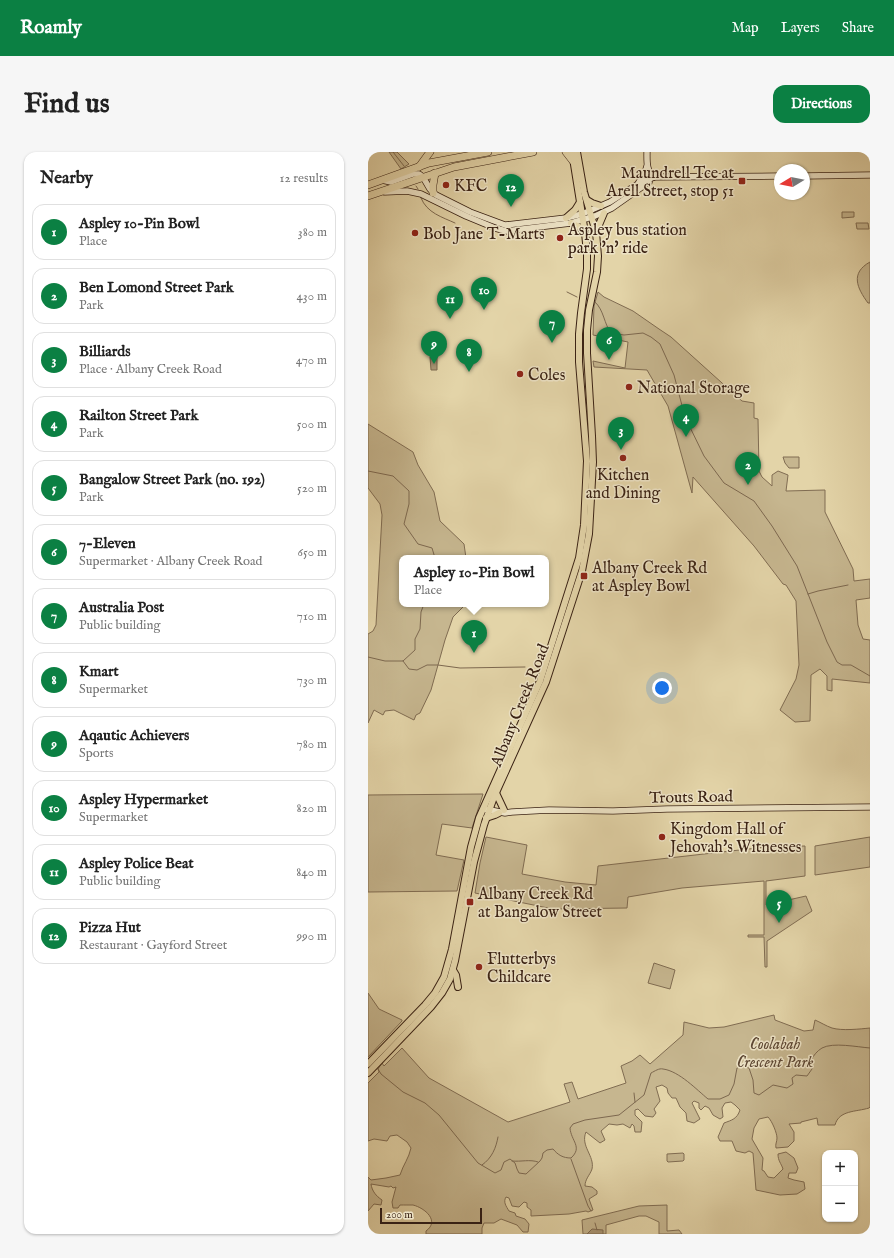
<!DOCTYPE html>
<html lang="en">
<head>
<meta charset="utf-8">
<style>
  :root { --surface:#fff; --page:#f6f6f6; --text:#222; --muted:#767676; --line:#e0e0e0; --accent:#0b8043 }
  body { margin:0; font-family:"IM FELL English",serif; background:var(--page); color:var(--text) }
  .controls { position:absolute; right:12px; bottom:12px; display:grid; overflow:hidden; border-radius:8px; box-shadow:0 1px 3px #0004 }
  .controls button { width:36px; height:36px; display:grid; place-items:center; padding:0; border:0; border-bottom:1px solid var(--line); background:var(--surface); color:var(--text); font:20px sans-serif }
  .compass { position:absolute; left:406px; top:12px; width:36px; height:36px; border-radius:50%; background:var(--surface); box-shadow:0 1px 3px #0004; rotate:260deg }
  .scale { position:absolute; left:12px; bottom:10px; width:102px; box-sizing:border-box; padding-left:4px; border:2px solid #3a2214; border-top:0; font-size:11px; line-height:14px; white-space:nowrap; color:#3a2214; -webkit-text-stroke:3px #ede3c6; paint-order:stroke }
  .you { position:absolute; left:294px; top:536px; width:14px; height:14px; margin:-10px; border:3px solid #fff; border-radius:50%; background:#1a73e8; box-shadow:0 0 0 6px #1a73e833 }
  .badge { display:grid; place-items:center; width:26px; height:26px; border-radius:50%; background:var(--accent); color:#fff; font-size:13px; font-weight:700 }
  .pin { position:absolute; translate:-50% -33px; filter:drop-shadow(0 1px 2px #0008) }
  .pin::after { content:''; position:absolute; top:21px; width:14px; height:12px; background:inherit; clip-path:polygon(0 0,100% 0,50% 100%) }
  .popup { position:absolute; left:31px; top:403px; width:150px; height:52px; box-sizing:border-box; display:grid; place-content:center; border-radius:8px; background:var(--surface); filter:drop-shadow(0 1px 3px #0005); font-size:13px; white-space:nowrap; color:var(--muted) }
  .popup b { font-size:15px; color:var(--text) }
  .popup::after { content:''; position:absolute; left:50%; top:100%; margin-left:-8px; border:8px solid transparent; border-top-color:var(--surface) }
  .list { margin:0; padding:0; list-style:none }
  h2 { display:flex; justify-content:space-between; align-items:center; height:52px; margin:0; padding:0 16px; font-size:17px }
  h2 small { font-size:13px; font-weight:400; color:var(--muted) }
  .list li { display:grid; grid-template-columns:26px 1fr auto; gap:12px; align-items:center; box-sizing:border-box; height:56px; margin:0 8px 8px; padding:0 8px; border:1px solid var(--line); border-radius:12px }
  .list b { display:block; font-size:15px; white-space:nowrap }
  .list p { margin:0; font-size:13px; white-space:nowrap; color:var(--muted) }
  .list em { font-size:13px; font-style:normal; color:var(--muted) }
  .map { position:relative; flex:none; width:502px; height:1082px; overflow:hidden; border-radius:12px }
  header { display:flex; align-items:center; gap:24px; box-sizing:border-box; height:56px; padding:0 20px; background:var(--accent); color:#fff }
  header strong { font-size:19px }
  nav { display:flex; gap:22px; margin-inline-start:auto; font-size:14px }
  .intro { display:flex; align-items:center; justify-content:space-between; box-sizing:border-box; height:96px; padding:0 24px }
  h1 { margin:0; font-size:28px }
  .button { padding:10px 18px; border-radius:12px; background:var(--accent); color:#fff; font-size:14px; font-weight:700 }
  main { display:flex; gap:24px; padding:0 24px }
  aside { flex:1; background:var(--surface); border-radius:12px; box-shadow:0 1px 3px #0004 }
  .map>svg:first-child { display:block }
  .green { fill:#c6b68f; stroke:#806c52 }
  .water { fill:#aa9776; stroke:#7d684f }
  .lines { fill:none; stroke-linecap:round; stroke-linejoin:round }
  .stream { stroke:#7d684f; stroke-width:1 }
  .secondary-casing { stroke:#3a2214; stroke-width:7 }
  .primary-casing { stroke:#3a2214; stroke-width:8 }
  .highway-casing { stroke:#3a2214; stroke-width:8 }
  .secondary { stroke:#ede3c6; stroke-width:5.5 }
  .primary { stroke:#e3d4a8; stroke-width:6 }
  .highway { stroke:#e3d4a8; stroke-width:7 }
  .poi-dot { fill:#8f2418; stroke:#ede3c6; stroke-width:1.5 }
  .labels { text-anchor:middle; stroke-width:3; stroke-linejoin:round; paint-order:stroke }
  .poi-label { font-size:16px; fill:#3a2214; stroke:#ede3c6; text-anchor:start }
  .street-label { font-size:16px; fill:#3a2214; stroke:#ede3c6 }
  .park-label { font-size:16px; font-style:italic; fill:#5d4733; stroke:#ede3c6 }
</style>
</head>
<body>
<header>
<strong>Roamly</strong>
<nav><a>Map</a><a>Layers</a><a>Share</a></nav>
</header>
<div class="intro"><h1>Find us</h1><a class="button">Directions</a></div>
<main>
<aside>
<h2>Nearby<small>12 results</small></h2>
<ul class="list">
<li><span class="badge">1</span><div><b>Aspley 10-Pin Bowl</b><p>Place</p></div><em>380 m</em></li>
<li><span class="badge">2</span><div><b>Ben Lomond Street Park</b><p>Park</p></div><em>430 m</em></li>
<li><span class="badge">3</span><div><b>Billiards</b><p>Place · Albany Creek Road</p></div><em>470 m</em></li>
<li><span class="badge">4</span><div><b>Railton Street Park</b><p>Park</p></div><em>500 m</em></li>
<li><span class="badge">5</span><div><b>Bangalow Street Park (no. 192)</b><p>Park</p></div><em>520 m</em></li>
<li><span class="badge">6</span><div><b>7-Eleven</b><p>Supermarket · Albany Creek Road</p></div><em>650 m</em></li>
<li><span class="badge">7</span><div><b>Australia Post</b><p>Public building</p></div><em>710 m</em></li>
<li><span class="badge">8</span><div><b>Kmart</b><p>Supermarket</p></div><em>730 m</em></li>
<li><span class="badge">9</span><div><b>Aqautic Achievers</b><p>Sports</p></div><em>780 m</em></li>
<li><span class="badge">10</span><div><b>Aspley Hypermarket</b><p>Supermarket</p></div><em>820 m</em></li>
<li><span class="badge">11</span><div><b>Aspley Police Beat</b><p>Public building</p></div><em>840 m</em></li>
<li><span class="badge">12</span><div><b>Pizza Hut</b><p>Restaurant · Gayford Street</p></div><em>990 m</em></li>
</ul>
</aside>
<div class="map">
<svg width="502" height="1082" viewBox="0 0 502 1082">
  <rect width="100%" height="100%" fill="#e3d4a8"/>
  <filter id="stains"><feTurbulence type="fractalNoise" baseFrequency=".005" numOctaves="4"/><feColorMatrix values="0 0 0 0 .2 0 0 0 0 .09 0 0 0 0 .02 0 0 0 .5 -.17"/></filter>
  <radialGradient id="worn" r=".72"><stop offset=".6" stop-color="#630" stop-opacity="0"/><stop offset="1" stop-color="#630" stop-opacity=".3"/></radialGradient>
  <!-- green -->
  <g class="green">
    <path d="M 21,0 L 29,0 L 41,12 L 33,17 Z"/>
    <path d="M 474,60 L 486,60 L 486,65 L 474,66 Z"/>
    <path d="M 488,71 L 500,71 L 501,77 L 489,77 Z"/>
    <path d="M 502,110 L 502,151 L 500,151 C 489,136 482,121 502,110 Z"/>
    <path d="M 230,140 L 236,145 L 265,159 L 291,177 L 303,185 L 374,249 L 386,251 L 386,266 L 390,267 L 391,319 L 394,325 L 404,334 L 404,323 L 410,319 L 420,323 L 418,339 L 457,338 L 457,360 L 485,417 L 486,429 L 502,427 L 502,446 L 488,448 L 490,473 L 495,487 L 502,488 L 502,531 L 464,527 L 464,539 L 459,538 L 459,524 L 452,517 L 443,523 L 442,569 L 427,570 L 412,558 L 428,527 L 431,513 L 428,449 L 418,433 L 415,432 L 386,394 L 325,325 L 324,341 L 300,254 L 279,218 L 226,215 L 225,209 L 257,216 L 260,190 L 225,183 L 226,154 Z"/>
    <path d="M 0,272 L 45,300 L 50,313 L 66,340 L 72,369 L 96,392 L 98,406 L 34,406 L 34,452 L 98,452 L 85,465 L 77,488 L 63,538 L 52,561 L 48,563 L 46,568 L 26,558 L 17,559 L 15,563 L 6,558 L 0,571 L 0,482 L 5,479 L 8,473 L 14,363 L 12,352 L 0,336 Z"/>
    <path d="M 415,305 L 431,305 L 431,316 L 421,316 L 417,311 Z"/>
    <path d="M 115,642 L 104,676 L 74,672 L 68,703 L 96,708 L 89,739 L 0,740 L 0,643 Z"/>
    <path d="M 118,685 L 159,693 L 154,722 L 197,730 L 228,733 L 230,714 L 398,695 L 437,694 L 437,724 L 398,729 L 398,753 L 438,744 L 444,759 L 399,789 L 399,815 L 397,815 L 396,785 L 380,785 L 380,783 L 396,783 L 396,729 L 314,736 L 260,745 L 259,756 L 185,757 L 107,741 L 112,711 Z"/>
    <path d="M 502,685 L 502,715 L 447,723 L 447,694 Z"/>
    <path d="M 286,811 L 307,818 L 302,837 L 280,831 Z"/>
    <path d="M 0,841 L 11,857 L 34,868 L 34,869 L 0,905 Z"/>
    <path d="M 406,863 L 407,868 L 436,879 L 445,878 L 447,868 C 452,870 458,874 464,876 C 474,879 492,877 502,876 L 502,955 L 501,956 C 488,960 471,958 467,973 L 450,973 L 449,966 L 433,970 L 433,971 L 421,972 L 426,980 L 426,989 L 420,995 L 408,996 C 407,992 409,990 409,986 C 409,981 404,969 400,965 L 391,967 L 386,976 L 384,987 L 395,1006 L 394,1018 L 396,1019 L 400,1025 L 406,1026 L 415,1017 C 413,1011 410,1009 410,1002 L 418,1000 L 426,1006 L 430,1016 L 428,1021 L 421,1021 L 420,1026 L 426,1028 L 436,1030 L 437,1037 L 429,1042 L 412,1043 L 388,1038 L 385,1001 L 381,999 L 377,1001 L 368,999 L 364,989 L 352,989 L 350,985 L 356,971 C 364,968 369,967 372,958 L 367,953 L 363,950 L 357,951 L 354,956 L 355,965 L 352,967 L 345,963 L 341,956 L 337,954 L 333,958 L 331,956 L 331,951 L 326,949 L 324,951 L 332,967 L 326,971 L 319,969 L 318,961 L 312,955 L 308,946 L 304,946 L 300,941 L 299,936 L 294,933 L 288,935 L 292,949 L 286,957 L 288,961 L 285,965 L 277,964 L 270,957 L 267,958 L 267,963 L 274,970 L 273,980 L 267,980 L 266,974 L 264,972 L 262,976 L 255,972 L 249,973 L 241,972 L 233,979 L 237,988 L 232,991 L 218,980 C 212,994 227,1004 224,1017 C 222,1023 217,1027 217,1034 L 224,1035 L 229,1039 L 229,1042 L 221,1047 L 225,1058 L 220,1060 L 218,1059 L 201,1062 L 163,1064 L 163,1058 L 159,1055 L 159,1051 L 156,1050 L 151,1055 L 144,1054 L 141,1046 L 138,1045 C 135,1050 138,1054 141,1059 L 147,1061 L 148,1064 L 157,1067 L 161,1072 L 160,1080 L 155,1080 L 149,1073 L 133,1067 L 126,1071 L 116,1071 L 114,1076 L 114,1082 L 58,1082 L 58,1079 C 72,1069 57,1056 45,1053 C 41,1053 37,1053 32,1053 L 30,1056 L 25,1056 L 24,1050 L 28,1035 L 25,1036 L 23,1034 L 21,1035 L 3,1032 C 4,1039 8,1044 14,1048 L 13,1053 L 6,1052 L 0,1059 L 0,1025 L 3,1028 L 18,1026 L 32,1023 C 35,1013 41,1006 43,996 L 39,990 L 29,983 L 22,984 L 19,989 L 6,987 L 0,989 L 0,931 L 11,920 L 10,917 L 14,911 L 16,914 L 34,896 L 61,926 L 140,970 L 202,950 L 196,932 L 204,930 L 210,947 L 258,931 L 253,914 L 264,909 L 272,903 L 282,912 L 315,883 L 316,870 L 341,876 L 356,875 Z"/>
    <path d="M 315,1001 L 316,1002 L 316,1008 L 315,1009 L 300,1010 L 299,1009 L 299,1002 Z"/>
    <path d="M 299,1053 L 299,1079 L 311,1078 L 314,1082 L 291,1082 L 291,1070 L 278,1064 L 271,1064 L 238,1073 L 238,1082 L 215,1082 L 214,1068 L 271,1054 Z"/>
  </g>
  <!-- water -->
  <g class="water">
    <path d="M 62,205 L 69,205 L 69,218 L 63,218 Z"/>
    <path d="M 224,1077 L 235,1078 L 235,1082 L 219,1082 Z"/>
  </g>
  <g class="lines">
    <!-- stream -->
    <g class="stream">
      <path d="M 25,0 L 36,14"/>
      <path d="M 48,34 L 50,37"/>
      <path d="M 53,46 C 59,61 74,65 87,71"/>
      <path d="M 199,140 L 209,145"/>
      <path d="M 227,150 C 236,158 236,172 243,181 L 256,183 L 275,181 L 283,185 L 292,192 L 306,223 L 317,265 L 336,304 L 356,331 L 386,349 L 404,374 L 429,414 L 459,490 L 469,510 L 474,513 L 483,513 L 502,524"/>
      <path d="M 0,319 L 25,324 L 41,339 L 41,352 L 36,372 L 50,392 L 64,396 L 67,406"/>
      <path d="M 440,442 L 450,439 L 480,433"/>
      <path d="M 0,505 L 17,509 L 35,509 L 47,498 L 47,487 L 52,477 L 53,460 L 56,452"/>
      <path d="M 35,509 L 41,517 L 49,518 L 59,513 L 70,513 L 92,516 L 157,515"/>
      <path d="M 10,917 L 13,922 L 35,940 L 57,951 L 71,963 L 110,1011 L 127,1021 L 133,1018 L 136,1010 L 142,1007 L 147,1011 L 149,1017 L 151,1021 L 158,1022 L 172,1009 L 174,1006 L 175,1001 L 179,998 L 185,997 C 190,1003 195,1006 203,1006 C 215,995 203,989 202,976 L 205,972 L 217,968 L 251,963 L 276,943 L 283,921 C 287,919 291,916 295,917 C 311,919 329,938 340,947 L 352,947 L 361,943 L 366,932 L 369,916 L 374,914 L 381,916 L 385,928 L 386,941 L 391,943 L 405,933 L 419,936 L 425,932 L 424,926 L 428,923 L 439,924 L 444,917 L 443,908 C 446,903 449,899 454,896 C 465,890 489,895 502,896"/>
      <path d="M 266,941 L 267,950"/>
      <path d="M 203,1007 L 220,1054 L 223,1059"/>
      <path d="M 144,1009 C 153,1010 162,1007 170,1010"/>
      <path d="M 114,1013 C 124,1006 128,996 130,985"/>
      <path d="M 227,1071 L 229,1078"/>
    </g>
    <defs>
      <g id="secondary">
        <path d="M 279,0 C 279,9 278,19 286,25"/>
        <path d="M 436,24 L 502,23"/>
        <path d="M 14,28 L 23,30 L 45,22 L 51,22 L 55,25 L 62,37 L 68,43 L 102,60 L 137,73 L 198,66 L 214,62 L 242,50 L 270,32 L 286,25 L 412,24"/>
        <path d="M 271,30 L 276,24 L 279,14"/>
        <path d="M 17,40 L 39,39 L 53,42 L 98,64 L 127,76 L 138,79 L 203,71 L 227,64 L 244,56 L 281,30"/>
        <path d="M 117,657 L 137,661 L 144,660 L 181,658 L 245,659 L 299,657 L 502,655"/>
      </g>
      <g id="primary">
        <path d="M 219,48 L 224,51 L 233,54"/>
        <path d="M 198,66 L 207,58 L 212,50"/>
        <path d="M 203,71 L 211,75 L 217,81"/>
        <path d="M 228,80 L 236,61"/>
        <path d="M 128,641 L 136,658"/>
        <path d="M 118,666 L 127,663 L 131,661"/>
        <path d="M 85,818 L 88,823 L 90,835"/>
        <path d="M 0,912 L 57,853 L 67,841 L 76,825 L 84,797 L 103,695 L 111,666 L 172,529 L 211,406 L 216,373 L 219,309 L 211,210 L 211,182 L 213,161 L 219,117 L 219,101 L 217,81 L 204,0"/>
        <path d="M 0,921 L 63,855 L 74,841 L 82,827 L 87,809 L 106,710 L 116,673 L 126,645 L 178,530 L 214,419 L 221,382 L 225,310 L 224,284 L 219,201 L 219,178 L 221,158 L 229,120 L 230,104 L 228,80 L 216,40 L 209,0"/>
      </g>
      <g id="highway">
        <path d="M 198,0 L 205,9"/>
        <path d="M 51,15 L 62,0"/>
        <path d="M 0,33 L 61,11 L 120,0"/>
        <path d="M 65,41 L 65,33 L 67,21"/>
        <path d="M 0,44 L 86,15 L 165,0"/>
      </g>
    </defs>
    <!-- secondary casing -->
    <use href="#secondary" class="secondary-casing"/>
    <!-- primary casing -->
    <use href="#primary" class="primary-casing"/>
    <!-- highway casing -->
    <use href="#highway" class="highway-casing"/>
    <!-- secondary -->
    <use href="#secondary" class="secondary"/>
    <!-- primary -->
    <use href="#primary" class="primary"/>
    <!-- highway -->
    <use href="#highway" class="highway"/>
  </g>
  <!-- markers -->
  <g class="poi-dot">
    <rect x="370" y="25" width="8" height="8" rx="2"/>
    <circle cx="78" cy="33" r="4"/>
    <circle cx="47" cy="81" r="4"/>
    <circle cx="192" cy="86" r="4"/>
    <circle cx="152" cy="222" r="4"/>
    <circle cx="261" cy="235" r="4"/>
    <circle cx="255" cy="306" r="4"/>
    <rect x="212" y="420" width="8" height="8" rx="2"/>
    <circle cx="294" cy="685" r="4"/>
    <rect x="98" y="746" width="8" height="8" rx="2"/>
    <circle cx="111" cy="815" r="4"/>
  </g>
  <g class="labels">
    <!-- poi labels -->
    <g class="poi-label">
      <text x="366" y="26" text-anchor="end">Maundrell Tce at<tspan x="366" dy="18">Arell Street, stop 51</tspan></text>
      <text x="86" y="39">KFC</text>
      <text x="200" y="83">Aspley bus station<tspan x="200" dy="18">park 'n' ride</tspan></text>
      <text x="55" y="87">Bob Jane T-Marts</text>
      <text x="160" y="228">Coles</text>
      <text x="269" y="241">National Storage</text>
      <text x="255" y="328" text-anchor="middle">Kitchen<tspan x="255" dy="18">and Dining</tspan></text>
      <text x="224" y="421">Albany Creek Rd<tspan x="224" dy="18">at Aspley Bowl</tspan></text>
      <text x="302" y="682">Kingdom Hall of<tspan x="302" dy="18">Jehovah's Witnesses</tspan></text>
      <text x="110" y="747">Albany Creek Rd<tspan x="110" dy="18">at Bangalow Street</tspan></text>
      <text x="119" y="812">Flutterbys<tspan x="119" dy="18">Childcare</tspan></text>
    </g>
    <!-- street labels -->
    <g class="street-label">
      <text transform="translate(151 553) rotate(-68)" y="6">Albany Creek Road</text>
      <text transform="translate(323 644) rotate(-1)" y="6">Trouts Road</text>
    </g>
    <!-- park labels -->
    <g class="park-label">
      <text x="407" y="897">Coolabah<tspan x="407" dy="18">Crescent Park</tspan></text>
    </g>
  </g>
  <rect width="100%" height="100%" filter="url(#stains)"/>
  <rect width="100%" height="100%" fill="url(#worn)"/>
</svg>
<div class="controls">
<button>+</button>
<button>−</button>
</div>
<svg class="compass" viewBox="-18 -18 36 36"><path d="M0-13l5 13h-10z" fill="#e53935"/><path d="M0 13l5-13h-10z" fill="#767676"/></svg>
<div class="scale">200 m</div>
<div class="you"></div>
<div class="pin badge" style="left:106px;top:501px">1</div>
<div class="popup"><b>Aspley 10-Pin Bowl</b>Place</div>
<div class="pin badge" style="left:380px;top:333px">2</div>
<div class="pin badge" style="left:253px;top:298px">3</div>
<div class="pin badge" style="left:318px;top:285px">4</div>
<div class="pin badge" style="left:411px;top:771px">5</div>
<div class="pin badge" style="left:241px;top:208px">6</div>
<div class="pin badge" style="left:184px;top:191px">7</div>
<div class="pin badge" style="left:101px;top:220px">8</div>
<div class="pin badge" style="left:66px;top:212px">9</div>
<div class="pin badge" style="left:116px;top:158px">10</div>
<div class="pin badge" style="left:82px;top:167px">11</div>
<div class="pin badge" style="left:143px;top:55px">12</div>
</div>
</main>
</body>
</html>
